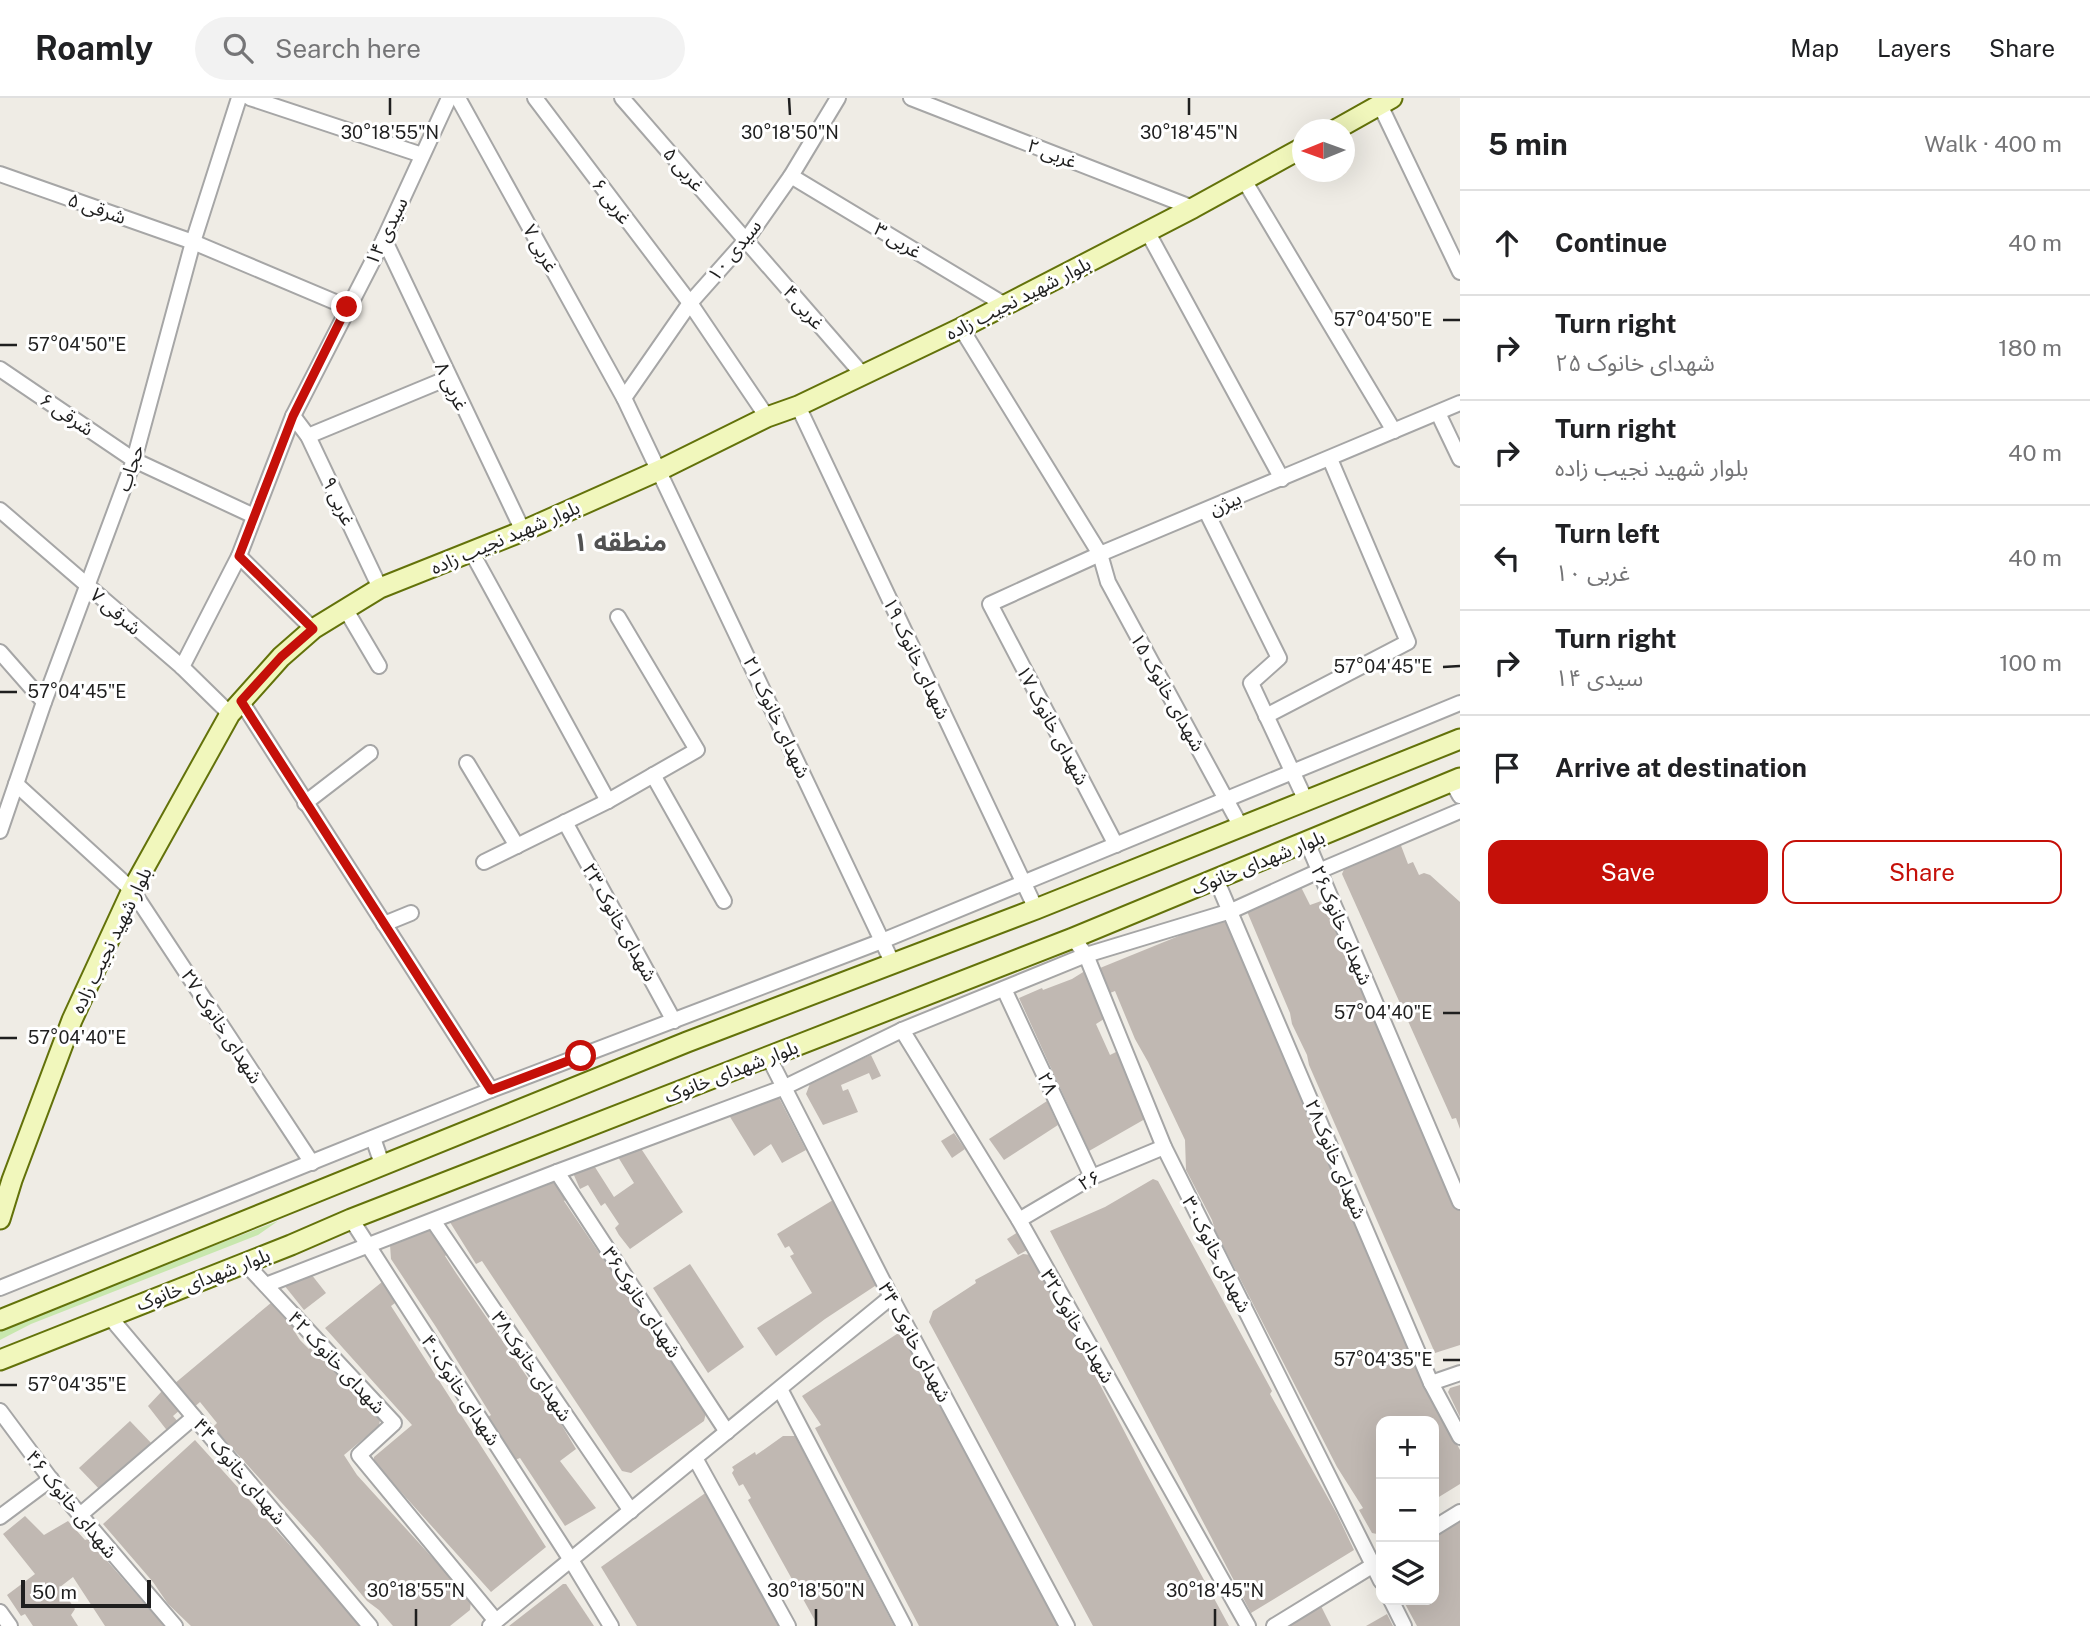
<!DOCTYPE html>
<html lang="en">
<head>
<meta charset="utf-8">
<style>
  :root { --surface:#fff; --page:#f2f2f2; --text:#202124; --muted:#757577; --line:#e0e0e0; --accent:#c51009 }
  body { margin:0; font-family:"Public Sans","Noto Sans Arabic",sans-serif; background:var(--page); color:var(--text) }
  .controls { position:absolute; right:21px; bottom:21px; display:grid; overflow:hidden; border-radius:14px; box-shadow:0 7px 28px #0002 }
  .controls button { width:63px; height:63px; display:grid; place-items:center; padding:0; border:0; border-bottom:2px solid var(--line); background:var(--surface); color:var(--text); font:35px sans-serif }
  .compass { position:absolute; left:1292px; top:21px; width:63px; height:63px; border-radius:50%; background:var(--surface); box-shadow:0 7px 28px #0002; rotate:269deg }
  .scale { position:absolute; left:21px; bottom:18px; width:130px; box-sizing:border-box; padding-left:7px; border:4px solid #1f1f1f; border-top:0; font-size:19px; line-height:24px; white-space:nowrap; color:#1f1f1f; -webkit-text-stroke:5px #fff; paint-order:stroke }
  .stop { position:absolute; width:21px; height:21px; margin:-16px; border:5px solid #c51009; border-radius:50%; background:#fff }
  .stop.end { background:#c51009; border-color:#fff; box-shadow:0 2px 7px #0008 }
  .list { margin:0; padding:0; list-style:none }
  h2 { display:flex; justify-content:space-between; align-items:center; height:91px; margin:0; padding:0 28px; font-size:30px }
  h2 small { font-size:23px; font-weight:400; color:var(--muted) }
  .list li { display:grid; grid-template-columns:46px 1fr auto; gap:21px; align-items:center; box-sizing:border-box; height:105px; padding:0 28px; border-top:2px solid var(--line) }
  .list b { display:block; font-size:26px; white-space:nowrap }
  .list p { margin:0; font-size:23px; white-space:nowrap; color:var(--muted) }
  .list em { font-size:23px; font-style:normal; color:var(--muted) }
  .actions { display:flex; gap:14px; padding:21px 28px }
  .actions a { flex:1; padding:16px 0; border:2px solid var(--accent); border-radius:14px; text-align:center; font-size:24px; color:var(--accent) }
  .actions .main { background:var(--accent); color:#fff }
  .icon { flex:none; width:38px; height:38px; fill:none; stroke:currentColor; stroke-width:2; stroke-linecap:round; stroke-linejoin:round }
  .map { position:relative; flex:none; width:1460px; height:1528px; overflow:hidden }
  header { display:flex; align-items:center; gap:42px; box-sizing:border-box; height:98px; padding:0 35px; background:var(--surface); border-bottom:2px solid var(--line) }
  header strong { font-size:33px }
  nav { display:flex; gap:38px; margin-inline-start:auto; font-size:24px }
  .search { width:490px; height:63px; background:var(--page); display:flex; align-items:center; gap:18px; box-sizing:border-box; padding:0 24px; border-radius:38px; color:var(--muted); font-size:26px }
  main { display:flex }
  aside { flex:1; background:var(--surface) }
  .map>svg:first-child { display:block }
  .grass { fill:#c8e7ae }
  .building { fill:#c0b8b2 }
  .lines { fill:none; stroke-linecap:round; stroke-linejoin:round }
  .street-casing { stroke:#a6a6a6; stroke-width:18 }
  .secondary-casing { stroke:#63720a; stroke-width:23 }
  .street { stroke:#fff; stroke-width:14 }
  .secondary { stroke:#f1f7bc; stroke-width:19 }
  .route { stroke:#c51009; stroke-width:9 }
  .ticks { fill:none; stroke:#1f1f1f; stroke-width:2.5 }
  .labels { text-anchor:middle; stroke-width:6; stroke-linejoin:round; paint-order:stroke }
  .street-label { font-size:19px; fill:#1f1f1f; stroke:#fff }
  .district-label { font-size:26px; font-weight:bold; fill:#525252; stroke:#fff }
  .ticks-label { font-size:18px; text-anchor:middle; fill:#1f1f1f; stroke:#fff; stroke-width:6; stroke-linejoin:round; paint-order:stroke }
</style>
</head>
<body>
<header>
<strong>Roamly</strong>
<div class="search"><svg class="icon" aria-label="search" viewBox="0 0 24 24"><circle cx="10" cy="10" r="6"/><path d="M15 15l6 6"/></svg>Search here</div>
<nav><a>Map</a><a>Layers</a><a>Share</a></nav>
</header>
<main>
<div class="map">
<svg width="1460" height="1528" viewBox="0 0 1460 1528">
  <rect width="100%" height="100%" fill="#efece5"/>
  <!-- grass -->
  <path class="grass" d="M 278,1123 L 258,1137 L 31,1226 L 0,1242 L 0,1232 L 48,1211 Z"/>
  <!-- building -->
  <g class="building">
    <path d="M 1400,745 L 1408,766 L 1413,764 L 1419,777 L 1424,775 L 1430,777 L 1460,804 L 1460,1031 L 1456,1020 L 1452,1021 L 1342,776 L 1346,767 Z"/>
    <path d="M 1300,787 L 1310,807 L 1324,802 L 1460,1105 L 1460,1247 L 1435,1255 L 1309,967 L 1307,957 L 1292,926 L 1290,915 L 1246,811 Z"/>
    <path d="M 1227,822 L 1388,1203 L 1429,1293 L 1460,1352 L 1460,1386 L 1434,1402 L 1434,1323 L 1381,1323 L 1381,1434 L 1377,1436 L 1372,1435 L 1359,1412 L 1363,1410 L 1337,1369 L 1215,1132 L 1212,1122 L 1186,1072 L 1185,1042 L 1148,964 L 1135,941 L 1115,893 L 1110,895 L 1100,870 L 1196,831 L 1195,828 Z"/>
    <path d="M 1088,871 L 1104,921 L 1096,926 L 1110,957 L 1118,953 L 1148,1012 L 1145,1021 L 1089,1053 L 1019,900 L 1042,890 L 1043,892 L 1072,881 Z"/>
    <path d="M 871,957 L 881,978 L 872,982 L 869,975 L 841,987 L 843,993 L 848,991 L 858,1014 L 823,1027 L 806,996 L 811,983 Z"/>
    <path d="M 776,994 L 806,1052 L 782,1065 L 771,1046 L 754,1058 L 727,1014 Z"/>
    <path d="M 1047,1003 L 1058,1027 L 1004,1062 L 989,1041 Z"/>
    <path d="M 954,1035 L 965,1051 L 952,1060 L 941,1043 Z"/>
    <path d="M 640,1049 L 683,1114 L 630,1151 L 619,1137 L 615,1130 L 619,1126 L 605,1105 L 601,1108 L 588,1087 L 580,1091 L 573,1075 L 593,1066 L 614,1099 L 634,1085 L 615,1054 Z"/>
    <path d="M 559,1077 L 571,1098 L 564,1103 L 667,1255 L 671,1253 L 699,1296 L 696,1299 L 706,1315 L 704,1323 L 631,1375 L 622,1373 L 482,1163 L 476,1166 L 448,1121 L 476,1110 L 478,1113 L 506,1102 L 504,1099 Z"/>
    <path d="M 1153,1081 L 1158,1083 L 1272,1293 L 1270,1296 L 1337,1416 L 1354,1452 L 1251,1515 L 1050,1133 L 1105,1109 Z"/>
    <path d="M 833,1102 L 878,1186 L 825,1221 L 776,1258 L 757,1230 L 812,1195 L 790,1158 L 794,1156 L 789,1148 L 785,1150 L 777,1136 Z"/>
    <path d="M 433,1130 L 453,1152 L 445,1158 L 456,1175 L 532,1286 L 537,1286 L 576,1351 L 560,1363 L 596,1410 L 565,1428 L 520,1360 L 515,1362 L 488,1319 L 491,1317 L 436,1229 L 391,1161 L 390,1147 Z"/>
    <path d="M 1018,1134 L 1029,1151 L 1018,1157 L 1007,1141 Z"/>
    <path d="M 1023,1156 L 1032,1157 L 1046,1183 L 1145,1373 L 1229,1528 L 1093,1528 L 929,1224 L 933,1213 L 976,1185 L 975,1182 Z"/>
    <path d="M 690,1166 L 744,1249 L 708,1275 L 653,1190 Z"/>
    <path d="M 311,1176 L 326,1195 L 304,1212 L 284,1187 Z"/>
    <path d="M 382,1184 L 395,1205 L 391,1208 L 546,1449 L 491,1494 L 374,1364 L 374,1359 L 412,1327 L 325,1230 Z"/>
    <path d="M 278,1199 L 296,1229 L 293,1231 L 300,1242 L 309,1251 L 313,1247 L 380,1322 L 379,1328 L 344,1357 L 357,1377 L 471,1502 L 470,1512 L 450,1528 L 393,1528 L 379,1512 L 367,1503 L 319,1446 L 213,1329 L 217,1325 L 200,1304 L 192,1311 L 174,1286 Z"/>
    <path d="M 903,1232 L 1062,1528 L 919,1528 L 815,1330 L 821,1327 L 802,1298 Z"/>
    <path d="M 1460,1287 L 1460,1319 L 1448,1294 L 1450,1290 Z"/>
    <path d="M 163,1292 L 181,1311 L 173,1318 L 180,1326 L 169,1335 L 148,1308 Z"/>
    <path d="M 130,1323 L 155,1349 L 104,1396 L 79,1370 Z"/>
    <path d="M 783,1338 L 795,1338 L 894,1528 L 818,1528 L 748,1402 L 751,1400 L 743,1386 L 739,1388 L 732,1375 L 734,1372 L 732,1369 L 755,1354 L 756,1357 L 759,1355 Z"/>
    <path d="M 195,1342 L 352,1516 L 365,1528 L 191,1528 L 168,1506 L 153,1484 L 103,1426 Z"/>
    <path d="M 711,1391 L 793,1528 L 637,1528 L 601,1469 Z"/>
    <path d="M 25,1418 L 44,1437 L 68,1423 L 85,1442 L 88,1441 L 164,1528 L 105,1528 L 73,1479 L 60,1489 L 75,1511 L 71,1517 L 78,1528 L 33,1528 L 25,1516 L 21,1518 L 7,1497 L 35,1476 L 3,1436 Z"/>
    <path d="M 1460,1423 L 1460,1528 L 1417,1528 L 1403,1502 L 1434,1502 L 1434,1438 Z"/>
    <path d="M 563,1486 L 566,1486 L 594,1528 L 509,1528 Z"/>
    <path d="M 1319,1504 L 1331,1528 L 1279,1528 Z"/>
    <path d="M 1387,1516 L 1393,1528 L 1366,1528 Z"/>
  </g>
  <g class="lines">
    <defs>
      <g id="street">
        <path d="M 250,0 L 422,57"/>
        <path d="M 458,0 L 624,300 L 893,866"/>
        <path d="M 535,0 L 690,205 L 767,319"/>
        <path d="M 622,0 L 863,277"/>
        <path d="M 911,0 L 1193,110"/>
        <path d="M 1380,7 L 1460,174"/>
        <path d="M 0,76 L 193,144 L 347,209"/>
        <path d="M 791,78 L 1005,207"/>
        <path d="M 1244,82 L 1394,333"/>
        <path d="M 1147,133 L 1282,381"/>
        <path d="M 384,141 L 523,433"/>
        <path d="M 961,230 L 1100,456 L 1108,484 L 1241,729"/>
        <path d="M 0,271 L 134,362 L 254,418"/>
        <path d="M 624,300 L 690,205 L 746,142 L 791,78 L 838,0"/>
        <path d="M 798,308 L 1036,811"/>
        <path d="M 1438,315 L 1460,361"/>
        <path d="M 293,318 L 308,338 L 380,490"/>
        <path d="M 308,338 L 448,280"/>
        <path d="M 0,412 L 182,569 L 230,616"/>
        <path d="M 1206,413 L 1279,560 L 1251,585 L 1306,703"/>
        <path d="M 471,453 L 608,703"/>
        <path d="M 239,458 L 313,531"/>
        <path d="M 346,512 L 379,568"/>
        <path d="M 0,554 L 44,604"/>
        <path d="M 182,569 L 239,458 L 293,318 L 384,141 L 449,0"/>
        <path d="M 241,603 L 491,992"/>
        <path d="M 1266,618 L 1408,544 L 1330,361"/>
        <path d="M 467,665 L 517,748"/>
        <path d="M 653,677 L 724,803"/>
        <path d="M 1452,684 L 1460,698"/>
        <path d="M 16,686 L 132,792 L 312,1065"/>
        <path d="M 305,705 L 370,655"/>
        <path d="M 565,724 L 674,923"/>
        <path d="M 0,733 L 44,604 L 134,362 L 193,144 L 239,0"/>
        <path d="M 1307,744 L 1460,1104"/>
        <path d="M 1116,747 L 990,506 L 1100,456 L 1460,305"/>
        <path d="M 484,764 L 608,703 L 697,652 L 618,519"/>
        <path d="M 1216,781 L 1431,1285 L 1460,1339"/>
        <path d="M 384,826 L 411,815"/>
        <path d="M 1073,840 L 1086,857 L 1164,1049 L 1381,1483"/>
        <path d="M 1004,891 L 1092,1079"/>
        <path d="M 902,932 L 1019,1122 L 1248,1528"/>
        <path d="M 768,958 L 891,1199 L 1067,1528"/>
        <path d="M 373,1040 L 382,1066"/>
        <path d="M 557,1074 L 727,1334"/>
        <path d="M 351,1121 L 571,1462 L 611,1528"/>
        <path d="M 1019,1122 L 1092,1079 L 1164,1049"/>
        <path d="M 434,1124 L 631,1413"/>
        <path d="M 245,1165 L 394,1325 L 359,1357 L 496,1523"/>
        <path d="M 266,1187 L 557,1074 L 785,989 L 902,932 L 1086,857 L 1231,813 L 1319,773 L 1460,713"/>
        <path d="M 0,1190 L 491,992 L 882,843 L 1460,605"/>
        <path d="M 109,1218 L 370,1528"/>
        <path d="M 1431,1285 L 1460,1275"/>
        <path d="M 780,1291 L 904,1528"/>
        <path d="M 0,1313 L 58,1391 L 175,1528"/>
        <path d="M 695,1360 L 788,1528"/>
        <path d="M 80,1417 L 194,1319"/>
        <path d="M 0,1419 L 51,1381"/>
        <path d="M 1434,1430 L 1460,1414"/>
        <path d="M 1391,1502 L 1404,1528"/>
        <path d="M 0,1514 L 10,1528"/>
        <path d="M 490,1528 L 891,1199"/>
        <path d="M 1274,1528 L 1380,1463"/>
      </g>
      <g id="secondary">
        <path d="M 1335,32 L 1392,0"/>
        <path d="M 0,1121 L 12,1082 L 72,922 L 132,792 L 230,616 L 281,559 L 313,531 L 380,490 L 523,433 L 660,372 L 767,319 L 798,308 L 961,230 L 1193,110 L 1302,50"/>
        <path d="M 0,1222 L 687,944 L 1036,811 L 1460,641"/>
        <path d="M 0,1262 L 291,1147 L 351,1121 L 1073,840 L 1460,680"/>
      </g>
    </defs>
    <!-- street casing -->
    <use href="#street" class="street-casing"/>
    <!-- secondary casing -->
    <use href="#secondary" class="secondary-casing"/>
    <!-- street -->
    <use href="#street" class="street"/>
    <!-- secondary -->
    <use href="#secondary" class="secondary"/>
  </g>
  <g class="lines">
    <!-- route -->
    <path class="route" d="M 347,209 L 293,318 L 239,458 L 313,531 L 281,559 L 241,603 L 491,992 L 581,958"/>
  </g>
  <!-- ticks -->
  <path class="ticks" d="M 390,0 L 390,17M 789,0 L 790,17M 1189,0 L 1189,17M 1443,222 L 1460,222M 0,247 L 17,247M 1443,569 L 1460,568M 0,594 L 17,594M 1443,915 L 1460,915M 0,940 L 17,940M 1443,1262 L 1460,1262M 0,1287 L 17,1287M 416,1511 L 416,1528M 816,1511 L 816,1528M 1215,1511 L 1215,1528"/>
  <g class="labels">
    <!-- street labels -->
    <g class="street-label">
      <text transform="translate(1052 55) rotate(21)" y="7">غربی ۲</text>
      <text transform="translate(684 71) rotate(49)" y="7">غربی ۵</text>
      <text transform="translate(612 103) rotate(53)" y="7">غربی ۶</text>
      <text transform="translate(97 110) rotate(19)" y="7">شرقی ۵</text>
      <text transform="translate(386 133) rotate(-64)" y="7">سیدی ۱۴</text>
      <text transform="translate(898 142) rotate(31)" y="7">غربی ۳</text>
      <text transform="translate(541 150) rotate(61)" y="7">غربی ۷</text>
      <text transform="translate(734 152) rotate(-51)" y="7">سیدی ۱۰</text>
      <text transform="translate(1018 200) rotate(-27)" y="7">بلوار شهید نجیب زاده</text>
      <text transform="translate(804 209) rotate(49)" y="7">غربی ۴</text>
      <text transform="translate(452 288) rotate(64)" y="7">غربی ۸</text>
      <text transform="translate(67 316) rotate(34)" y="7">شرقی ۶</text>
      <text transform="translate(130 370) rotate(-71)" y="7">حجاب</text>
      <text transform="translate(339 403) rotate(65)" y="7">غربی ۹</text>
      <text transform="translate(1225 405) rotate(-23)" y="7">بیژن</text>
      <text transform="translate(505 439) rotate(-23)" y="7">بلوار شهید نجیب زاده</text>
      <text transform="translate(116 513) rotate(41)" y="7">شرقی ۷</text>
      <text transform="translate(917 560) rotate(65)" y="7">شهدای خانوک ۱۹</text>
      <text transform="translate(1168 594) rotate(61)" y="7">شهدای خانوک ۱۵</text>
      <text transform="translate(777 619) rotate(65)" y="7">شهدای خانوک ۲۱</text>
      <text transform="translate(1053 627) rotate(62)" y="7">شهدای خانوک ۱۷</text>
      <text transform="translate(1258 764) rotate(-22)" y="7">بلوار شهدای خانوک</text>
      <text transform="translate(620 824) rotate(61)" y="7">شهدای خانوک ۲۳</text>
      <text transform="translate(1342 827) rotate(67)" y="7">شهدای خانوک۲۶</text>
      <text transform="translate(111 842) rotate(-64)" y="7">بلوار شهید نجیب زاده</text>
      <text transform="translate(222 928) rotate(57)" y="7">شهدای خانوک ۲۷</text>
      <text transform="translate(731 973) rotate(-21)" y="7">بلوار شهدای خانوک</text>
      <text transform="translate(1048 985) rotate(65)" y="7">۲۸</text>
      <text transform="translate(1336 1061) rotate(67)" y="7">شهدای خانوک۲۸</text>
      <text transform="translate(1089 1082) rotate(-27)" y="7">۲۶</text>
      <text transform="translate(1217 1156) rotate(63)" y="7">شهدای خانوک۳۰</text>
      <text transform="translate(203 1181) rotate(-21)" y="7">بلوار شهدای خانوک</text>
      <text transform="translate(642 1204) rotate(57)" y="7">شهدای خانوک۳۶</text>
      <text transform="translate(1078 1228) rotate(60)" y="7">شهدای خانوک۳۲</text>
      <text transform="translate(915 1244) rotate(62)" y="7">۳۴ شهدای خانوک</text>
      <text transform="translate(337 1264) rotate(47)" y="7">شهدای خانوک ۴۲</text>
      <text transform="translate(532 1268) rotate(56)" y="7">شهدای خانوک۳۸</text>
      <text transform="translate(461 1292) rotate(57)" y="7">شهدای خانوک۴۰</text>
      <text transform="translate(240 1373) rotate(50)" y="7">۴۴ شهدای خانوک</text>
      <text transform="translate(72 1406) rotate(51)" y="7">۴۶ شهدای خانوک</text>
    </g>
    <!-- district labels -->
    <g class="district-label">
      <text x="620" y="453">منطقه ۱</text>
    </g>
  </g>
  <g class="ticks-label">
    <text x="390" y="41">30°18'55"N</text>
    <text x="790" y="41">30°18'50"N</text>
    <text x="1189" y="41">30°18'45"N</text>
    <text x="1383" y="228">57°04'50"E</text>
    <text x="77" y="253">57°04'50"E</text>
    <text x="1383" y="575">57°04'45"E</text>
    <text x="77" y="600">57°04'45"E</text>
    <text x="1383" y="921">57°04'40"E</text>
    <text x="77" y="946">57°04'40"E</text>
    <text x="1383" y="1268">57°04'35"E</text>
    <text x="77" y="1293">57°04'35"E</text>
    <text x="416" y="1499">30°18'55"N</text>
    <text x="816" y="1499">30°18'50"N</text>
    <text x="1215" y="1499">30°18'45"N</text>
  </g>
</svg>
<div class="controls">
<button>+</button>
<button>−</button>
<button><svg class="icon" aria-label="layers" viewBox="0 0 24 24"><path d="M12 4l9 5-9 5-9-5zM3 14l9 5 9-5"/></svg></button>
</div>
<svg class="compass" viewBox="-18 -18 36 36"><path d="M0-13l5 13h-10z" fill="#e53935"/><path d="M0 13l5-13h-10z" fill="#757577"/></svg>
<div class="scale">50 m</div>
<div class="stop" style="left:581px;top:958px"></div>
<div class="stop end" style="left:347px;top:209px"></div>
</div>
<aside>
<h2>5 min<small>Walk · 400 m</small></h2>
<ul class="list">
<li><svg class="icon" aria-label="ahead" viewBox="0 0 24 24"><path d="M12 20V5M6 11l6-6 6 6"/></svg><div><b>Continue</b></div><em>40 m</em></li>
<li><svg class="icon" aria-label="right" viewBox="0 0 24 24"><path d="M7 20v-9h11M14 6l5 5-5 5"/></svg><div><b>Turn right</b><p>شهدای خانوک ۲۵</p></div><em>180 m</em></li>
<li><svg class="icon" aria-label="right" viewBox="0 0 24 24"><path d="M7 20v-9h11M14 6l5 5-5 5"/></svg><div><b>Turn right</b><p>بلوار شهید نجیب زاده</p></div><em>40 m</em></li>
<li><svg class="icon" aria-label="left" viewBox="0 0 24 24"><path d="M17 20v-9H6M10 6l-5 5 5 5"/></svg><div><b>Turn left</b><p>غربی ۱۰</p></div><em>40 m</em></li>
<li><svg class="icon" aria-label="right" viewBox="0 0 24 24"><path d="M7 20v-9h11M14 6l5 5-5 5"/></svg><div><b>Turn right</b><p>سیدی ۱۴</p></div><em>100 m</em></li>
<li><svg class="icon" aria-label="arrive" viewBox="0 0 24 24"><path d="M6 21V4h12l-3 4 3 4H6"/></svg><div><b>Arrive at destination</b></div></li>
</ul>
<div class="actions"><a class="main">Save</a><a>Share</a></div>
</aside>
</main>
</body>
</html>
